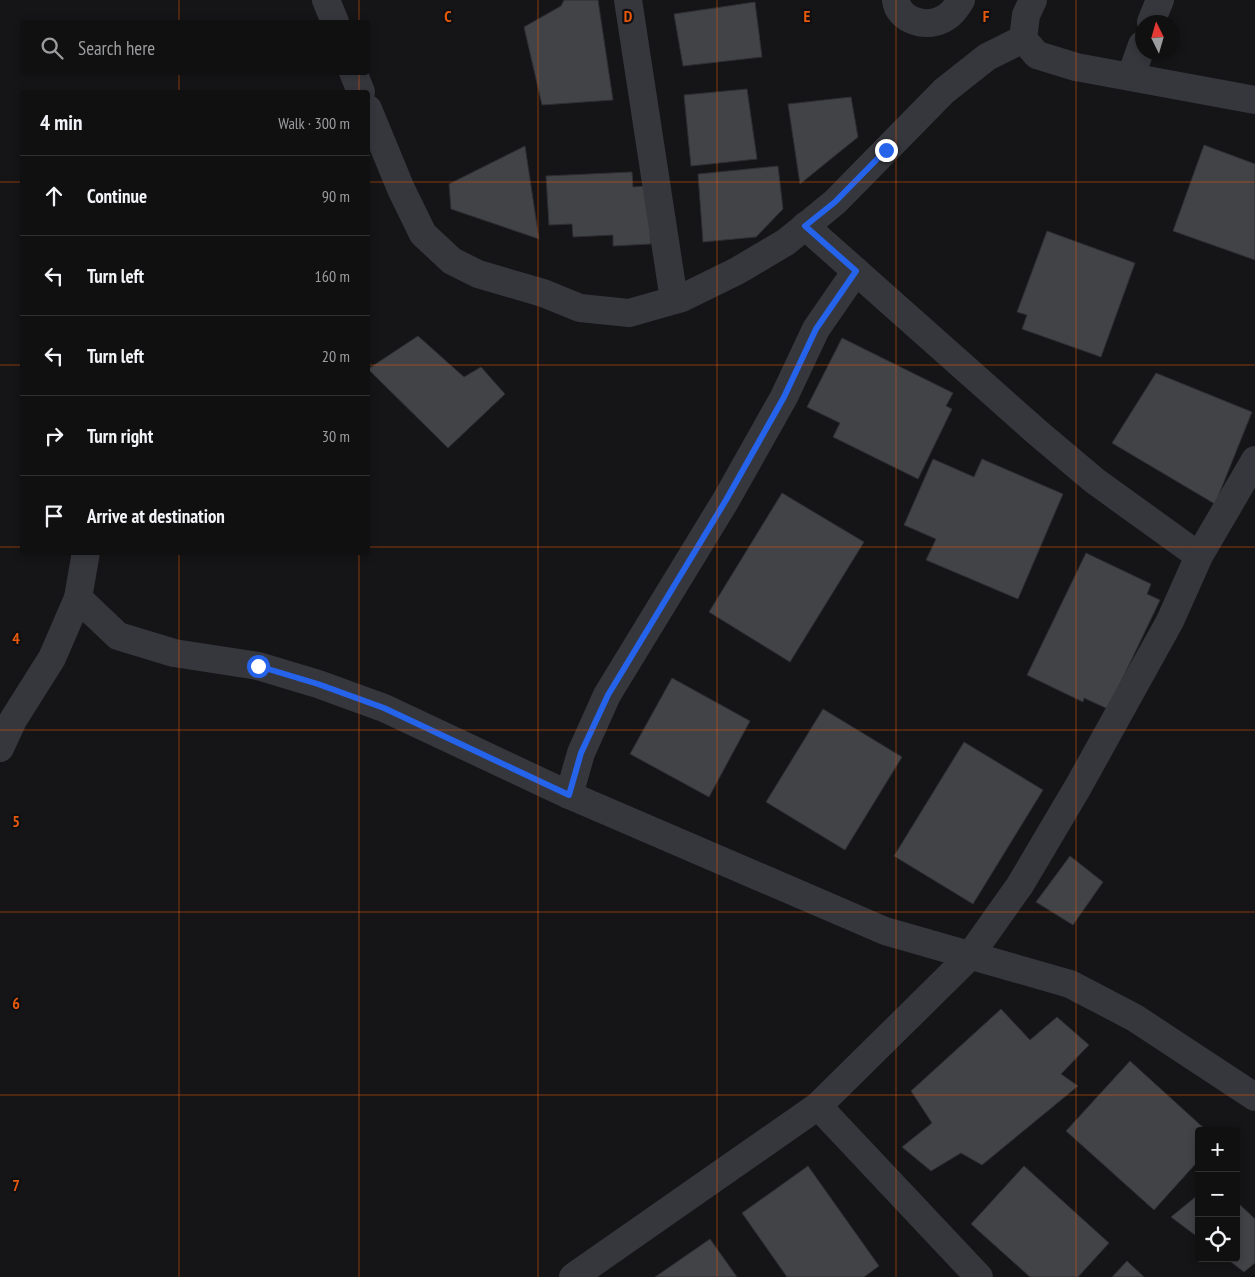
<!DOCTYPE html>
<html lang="en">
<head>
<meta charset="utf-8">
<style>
  :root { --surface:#101011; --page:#1e1e1f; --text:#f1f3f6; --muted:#9c9d9f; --line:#303031 }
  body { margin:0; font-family:"PT Sans Narrow",sans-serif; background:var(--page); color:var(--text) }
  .controls { position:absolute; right:15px; bottom:15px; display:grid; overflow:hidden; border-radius:5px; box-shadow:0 2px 8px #0003 }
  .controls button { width:45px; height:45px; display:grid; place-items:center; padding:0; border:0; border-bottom:1px solid var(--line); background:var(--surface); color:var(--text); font:25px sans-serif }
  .compass { position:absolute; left:1135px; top:15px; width:45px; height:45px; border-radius:50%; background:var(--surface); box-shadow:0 2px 8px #0003; rotate:355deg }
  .stop { position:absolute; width:15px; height:15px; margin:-11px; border:4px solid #2563eb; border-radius:50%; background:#fff }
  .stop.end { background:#2563eb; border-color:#fff; box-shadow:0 1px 5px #0008 }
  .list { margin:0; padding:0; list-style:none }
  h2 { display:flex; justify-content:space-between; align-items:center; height:65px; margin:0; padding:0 20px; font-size:21px }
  h2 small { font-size:16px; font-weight:400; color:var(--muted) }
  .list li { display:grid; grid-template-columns:32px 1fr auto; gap:15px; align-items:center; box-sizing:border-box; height:80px; padding:0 20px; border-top:1px solid var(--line) }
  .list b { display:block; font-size:19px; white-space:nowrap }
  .list em { font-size:16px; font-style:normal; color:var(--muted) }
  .icon { flex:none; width:28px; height:28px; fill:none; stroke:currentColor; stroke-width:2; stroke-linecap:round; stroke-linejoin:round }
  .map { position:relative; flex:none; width:1255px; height:1277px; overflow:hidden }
  .search { position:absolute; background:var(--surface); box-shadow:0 2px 8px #0003; left:20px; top:20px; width:350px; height:55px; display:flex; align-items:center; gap:12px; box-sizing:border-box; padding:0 18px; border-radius:5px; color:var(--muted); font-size:19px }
  .panel { position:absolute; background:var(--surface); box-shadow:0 2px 8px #0003; left:20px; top:90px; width:350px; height:465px; border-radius:5px }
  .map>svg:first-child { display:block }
  .building { fill:#414347; stroke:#2f2f33 }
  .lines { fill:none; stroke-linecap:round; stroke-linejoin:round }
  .minor { stroke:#36373d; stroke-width:28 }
  .route { stroke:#2563eb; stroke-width:6 }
  .grid { fill:none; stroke:#e8590c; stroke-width:1; stroke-opacity:0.55 }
  .grid-label { font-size:16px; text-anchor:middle; font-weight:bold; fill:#e8590c; stroke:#101012; stroke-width:4.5; stroke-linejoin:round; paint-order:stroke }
</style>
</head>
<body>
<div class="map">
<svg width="1255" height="1277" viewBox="0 0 1255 1277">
  <rect width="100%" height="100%" fill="#151517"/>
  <!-- building -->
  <g class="building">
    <path d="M 564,0 L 598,0 L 613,100 L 542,105 L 524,27 L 561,6 Z"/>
    <path d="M 755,2 L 762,57 L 683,66 L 674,14 Z"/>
    <path d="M 747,89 L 757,159 L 691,166 L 684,95 Z"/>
    <path d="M 851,97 L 858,137 L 800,184 L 788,104 Z"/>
    <path d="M 1204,145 L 1255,164 L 1255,260 L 1173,231 Z"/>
    <path d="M 525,146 L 539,239 L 451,209 L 449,184 Z"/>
    <path d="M 778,166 L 783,209 L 756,237 L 703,242 L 698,174 Z"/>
    <path d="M 632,172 L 633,187 L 647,186 L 651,244 L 613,246 L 613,235 L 573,237 L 572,224 L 549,225 L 546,176 Z"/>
    <path d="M 1047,231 L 1135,263 L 1101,357 L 1022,329 L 1027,315 L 1017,312 Z"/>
    <path d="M 418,336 L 464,377 L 481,367 L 505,394 L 448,448 L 368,369 Z"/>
    <path d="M 842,338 L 953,393 L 946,406 L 952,409 L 918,479 L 833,437 L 840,423 L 807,407 Z"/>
    <path d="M 1156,373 L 1252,412 L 1215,504 L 1112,443 Z"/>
    <path d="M 933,459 L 974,477 L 982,459 L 1063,494 L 1018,599 L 926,560 L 936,539 L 904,525 Z"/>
    <path d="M 782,493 L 864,542 L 790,662 L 709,612 Z"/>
    <path d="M 1086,553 L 1151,584 L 1147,594 L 1160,600 L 1108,709 L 1084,698 L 1083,702 L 1027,675 Z"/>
    <path d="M 672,678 L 750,721 L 709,797 L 630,754 Z"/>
    <path d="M 823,709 L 902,757 L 845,850 L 766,802 Z"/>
    <path d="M 964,742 L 1043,790 L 973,904 L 894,856 Z"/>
    <path d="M 1070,856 L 1103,882 L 1073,925 L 1036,902 Z"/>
    <path d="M 1001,1009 L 1030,1040 L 1057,1017 L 1089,1045 L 1061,1074 L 1078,1086 L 982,1165 L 961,1153 L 931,1171 L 902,1147 L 932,1123 L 911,1091 Z"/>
    <path d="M 1130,1061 L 1207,1131 L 1199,1131 L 1199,1160 L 1154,1210 L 1066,1131 Z"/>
    <path d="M 808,1166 L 879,1266 L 864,1277 L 787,1277 L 742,1213 Z"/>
    <path d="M 1024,1166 L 1109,1243 L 1078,1277 L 1030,1277 L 971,1224 Z"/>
    <path d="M 1199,1194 L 1199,1238 L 1171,1217 Z"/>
    <path d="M 1236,1201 L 1255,1219 L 1255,1263 L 1244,1272 L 1226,1258 L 1236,1258 Z"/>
    <path d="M 710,1239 L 737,1277 L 655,1277 Z"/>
    <path d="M 1127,1261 L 1144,1277 L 1112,1277 Z"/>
  </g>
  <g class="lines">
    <!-- minor -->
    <g class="minor">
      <path d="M 326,0 L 335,22"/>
      <path d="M 628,0 L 674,300"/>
      <path d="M 896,0 C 898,20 925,28 941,20 C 951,16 956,8 961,0"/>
      <path d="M 1033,0 L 1026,15 L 1023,39 L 1037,55 L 1076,67 L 1255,100"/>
      <path d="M 1151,22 L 1160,0"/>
      <path d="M 353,72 L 361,92"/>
      <path d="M 1131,76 L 1142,45"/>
      <path d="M 368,109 L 401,189 L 423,234 L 452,261 L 478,274 L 543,293 L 580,308 L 629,313 L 682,298 L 737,271 L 786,242 L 835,202 L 944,91 L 987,57 L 1023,39"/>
      <path d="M 805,226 L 1038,433 L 1095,481 L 1199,556"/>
      <path d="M 86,552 L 78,598 L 118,636 L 174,653 L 258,666 L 318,684 L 384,708 L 569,795 L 885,931 L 1070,984 L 1135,1018 L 1255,1097"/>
      <path d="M 0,748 L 13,720 L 52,658 L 78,598"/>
      <path d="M 569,795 L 581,753 L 607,695 L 726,500 L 784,397 L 816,329 L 856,271"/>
      <path d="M 818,1106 L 979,1277"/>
      <path d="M 573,1277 L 818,1106 L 969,957 L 1020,885 L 1078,787 L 1170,621 L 1199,556 L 1255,460"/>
    </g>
  </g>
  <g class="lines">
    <!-- route -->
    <path class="route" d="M 258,666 L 318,684 L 384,708 L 569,795 L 581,753 L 608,695 L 726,500 L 784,397 L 816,329 L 856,271 L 805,226 L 835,202 L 886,150"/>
  </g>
  <!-- grid -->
  <path class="grid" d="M 179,0 L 179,22M 359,0 L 359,22M 538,0 L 538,1277M 717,0 L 717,1277M 896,0 L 896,1277M 1076,0 L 1076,1277M 179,72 L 179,92M 359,72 L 359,92M 0,182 L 22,182M 368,182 L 1255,182M 0,365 L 22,365M 368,365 L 1255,365M 0,547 L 22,547M 368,547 L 1255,547M 179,552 L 179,1277M 359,552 L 359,1277M 0,730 L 1255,730M 0,912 L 1255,912M 0,1095 L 1255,1095"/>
  <g class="grid-label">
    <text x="448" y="22">C</text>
    <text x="628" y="22">D</text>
    <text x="807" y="22">E</text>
    <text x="986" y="22">F</text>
    <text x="16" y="644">4</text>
    <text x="16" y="827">5</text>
    <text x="16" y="1009">6</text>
    <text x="16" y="1191">7</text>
  </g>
</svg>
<div class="controls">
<button>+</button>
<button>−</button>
<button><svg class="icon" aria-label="locate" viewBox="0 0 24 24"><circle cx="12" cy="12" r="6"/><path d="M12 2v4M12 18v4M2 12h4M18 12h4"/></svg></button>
</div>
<svg class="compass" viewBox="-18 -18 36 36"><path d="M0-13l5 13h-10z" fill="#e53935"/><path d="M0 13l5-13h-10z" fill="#9c9d9f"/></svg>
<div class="stop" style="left:258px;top:666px"></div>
<div class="stop end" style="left:886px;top:150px"></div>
<div class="search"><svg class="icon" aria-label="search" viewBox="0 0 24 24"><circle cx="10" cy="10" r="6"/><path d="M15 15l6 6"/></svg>Search here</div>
<section class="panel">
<h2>4 min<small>Walk · 300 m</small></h2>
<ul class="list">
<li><svg class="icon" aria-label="ahead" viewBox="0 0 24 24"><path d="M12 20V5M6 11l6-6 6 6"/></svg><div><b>Continue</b></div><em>90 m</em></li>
<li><svg class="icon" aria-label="left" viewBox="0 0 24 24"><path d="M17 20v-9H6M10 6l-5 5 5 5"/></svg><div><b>Turn left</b></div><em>160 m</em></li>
<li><svg class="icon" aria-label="left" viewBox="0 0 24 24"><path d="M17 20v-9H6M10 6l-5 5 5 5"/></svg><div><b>Turn left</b></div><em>20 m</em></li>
<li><svg class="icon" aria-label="right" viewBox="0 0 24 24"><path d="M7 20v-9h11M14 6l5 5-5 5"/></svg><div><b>Turn right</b></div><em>30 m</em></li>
<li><svg class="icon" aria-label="arrive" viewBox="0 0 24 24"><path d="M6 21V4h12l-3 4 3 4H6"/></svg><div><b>Arrive at destination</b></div></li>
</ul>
</section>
</div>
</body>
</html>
